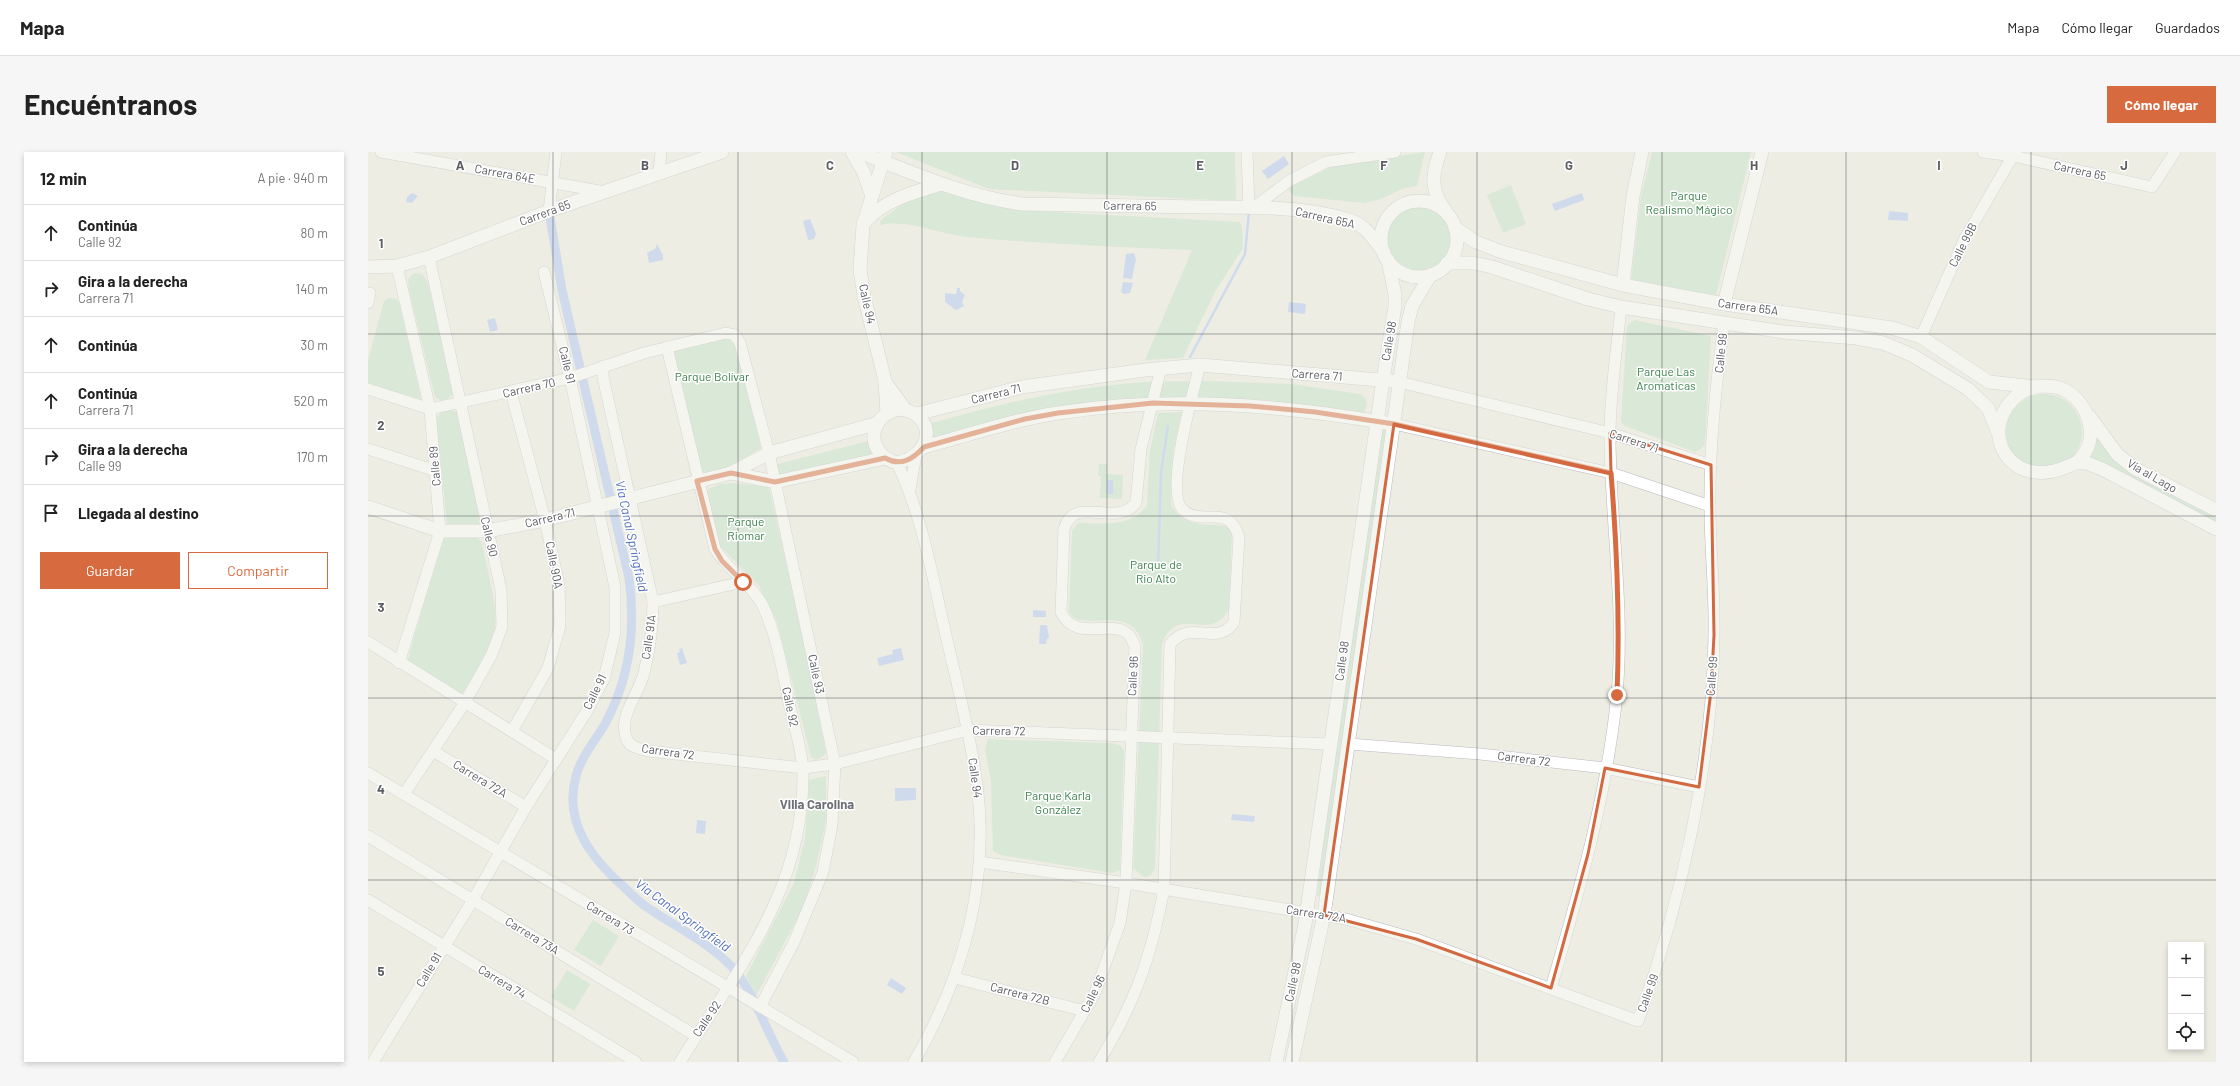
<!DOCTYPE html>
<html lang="es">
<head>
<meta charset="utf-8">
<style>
  :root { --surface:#fff; --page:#f6f6f6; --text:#222; --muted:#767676; --line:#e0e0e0; --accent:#d86a3f }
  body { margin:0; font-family:Barlow,sans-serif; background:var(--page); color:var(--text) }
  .controls { position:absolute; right:12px; bottom:12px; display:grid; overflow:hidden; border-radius:0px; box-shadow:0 2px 6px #0003 }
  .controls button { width:36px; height:36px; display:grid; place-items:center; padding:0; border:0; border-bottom:1px solid var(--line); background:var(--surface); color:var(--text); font:20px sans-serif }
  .stop { position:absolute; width:12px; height:12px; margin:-9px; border:3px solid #d86a3f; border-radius:50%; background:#fff }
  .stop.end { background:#d86a3f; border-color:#fff; box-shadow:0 1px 4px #0008 }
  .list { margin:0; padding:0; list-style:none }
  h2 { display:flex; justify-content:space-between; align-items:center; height:52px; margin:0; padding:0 16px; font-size:17px }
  h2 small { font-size:13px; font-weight:400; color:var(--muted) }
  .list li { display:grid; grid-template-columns:26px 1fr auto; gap:12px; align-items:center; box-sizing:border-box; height:56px; padding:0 16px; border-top:1px solid var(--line) }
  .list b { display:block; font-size:15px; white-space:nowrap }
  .list p { margin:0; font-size:13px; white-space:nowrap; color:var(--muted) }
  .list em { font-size:13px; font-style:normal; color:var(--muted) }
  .actions { display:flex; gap:8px; padding:12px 16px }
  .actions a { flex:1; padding:9px 0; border:1px solid var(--accent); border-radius:0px; text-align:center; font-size:14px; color:var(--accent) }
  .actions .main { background:var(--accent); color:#fff }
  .icon { flex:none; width:22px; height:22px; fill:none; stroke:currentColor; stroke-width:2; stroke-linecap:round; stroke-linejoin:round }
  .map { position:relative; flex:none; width:1848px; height:910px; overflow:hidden; border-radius:0px }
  header { display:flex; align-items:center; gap:24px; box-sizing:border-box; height:56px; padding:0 20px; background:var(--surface); border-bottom:1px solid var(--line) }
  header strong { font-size:19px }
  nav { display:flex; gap:22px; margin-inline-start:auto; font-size:14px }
  .intro { display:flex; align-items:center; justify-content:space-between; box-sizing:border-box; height:96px; padding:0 24px }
  h1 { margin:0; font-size:28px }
  .button { padding:10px 18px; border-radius:0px; background:var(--accent); color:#fff; font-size:14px; font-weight:700 }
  main { display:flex; gap:24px; padding:0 24px }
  aside { flex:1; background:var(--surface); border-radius:0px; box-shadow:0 2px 6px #0003 }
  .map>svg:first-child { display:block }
  .green { fill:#c3e2c9 }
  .water { fill:#abc6f7 }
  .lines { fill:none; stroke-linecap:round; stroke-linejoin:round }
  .stream { stroke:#abc6f7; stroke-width:2.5 }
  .canal { stroke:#abc6f7; stroke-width:9 }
  .minor-casing { stroke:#b9babf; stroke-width:12 }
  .tertiary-casing { stroke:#b9babf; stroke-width:14 }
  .minor { stroke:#fff; stroke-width:11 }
  .tertiary { stroke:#fff; stroke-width:13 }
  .route { stroke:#d86a3f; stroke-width:5 }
  .marked { fill:none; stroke:#d26941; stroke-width:3; stroke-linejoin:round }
  .grid { fill:none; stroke:#5c5e63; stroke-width:1; stroke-opacity:0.55 }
  .labels { text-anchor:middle; stroke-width:3; stroke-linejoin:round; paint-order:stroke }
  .street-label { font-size:12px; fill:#5c5e63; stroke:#fff }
  .park-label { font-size:12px; fill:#3d814e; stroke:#fff }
  .water-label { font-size:13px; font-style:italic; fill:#506db8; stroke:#fff }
  .neighbourhood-label { font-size:13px; font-weight:bold; fill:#6d7075; stroke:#fff }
  .grid-label { font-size:13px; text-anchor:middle; font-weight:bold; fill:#5c5e63; stroke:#fff; stroke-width:3; stroke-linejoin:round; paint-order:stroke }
</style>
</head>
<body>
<header>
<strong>Mapa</strong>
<nav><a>Mapa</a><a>Cómo llegar</a><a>Guardados</a></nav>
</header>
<div class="intro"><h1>Encuéntranos</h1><a class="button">Cómo llegar</a></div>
<main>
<aside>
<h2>12 min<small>A pie · 940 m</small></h2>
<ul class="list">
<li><svg class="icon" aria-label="ahead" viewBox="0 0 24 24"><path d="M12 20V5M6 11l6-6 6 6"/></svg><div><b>Continúa</b><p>Calle 92</p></div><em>80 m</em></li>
<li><svg class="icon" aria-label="right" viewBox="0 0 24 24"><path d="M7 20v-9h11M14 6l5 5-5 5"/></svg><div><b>Gira a la derecha</b><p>Carrera 71</p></div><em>140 m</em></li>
<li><svg class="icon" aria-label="ahead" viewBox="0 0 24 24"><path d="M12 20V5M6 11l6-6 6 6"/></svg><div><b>Continúa</b></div><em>30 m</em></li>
<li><svg class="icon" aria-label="ahead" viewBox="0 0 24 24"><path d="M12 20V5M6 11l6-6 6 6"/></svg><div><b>Continúa</b><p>Carrera 71</p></div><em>520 m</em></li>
<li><svg class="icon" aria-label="right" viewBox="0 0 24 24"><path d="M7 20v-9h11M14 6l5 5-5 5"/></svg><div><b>Gira a la derecha</b><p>Calle 99</p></div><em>170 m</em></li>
<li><svg class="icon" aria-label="arrive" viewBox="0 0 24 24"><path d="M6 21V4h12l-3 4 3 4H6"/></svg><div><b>Llegada al destino</b></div></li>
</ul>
<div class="actions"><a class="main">Guardar</a><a>Compartir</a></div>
</aside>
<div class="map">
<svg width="1848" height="910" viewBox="0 0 1848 910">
  <rect width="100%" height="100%" fill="#edede4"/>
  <!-- green -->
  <g class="green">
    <path d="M 528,0 L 867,0 L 868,49 L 621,37 Z"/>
    <path d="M 1057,0 L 1049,34 L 1036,36 L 1013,47 L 996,51 L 926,44 L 920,36 L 967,13 Z"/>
    <path d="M 1284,0 L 1383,0 L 1348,143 L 1263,129 L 1273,44 Z"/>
    <path d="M 1143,33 L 1158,72 L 1135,81 L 1119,43 Z"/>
    <path d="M 574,39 L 646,58 L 872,70 L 874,75 L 875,96 L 847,140 L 815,206 L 777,208 L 824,98 C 749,95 674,92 599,85 C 569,82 542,67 512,73 L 513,68 L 537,50 Z"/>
    <circle cx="1051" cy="87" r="32"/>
    <path d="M 46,121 L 54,122 L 60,130 L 86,240 L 81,246 L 74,249 L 67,245 L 41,138 L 40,127 Z"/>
    <path d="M 21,146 L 29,147 L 32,153 L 53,247 L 0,232 L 0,208 L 16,149 Z"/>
    <path d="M 1266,168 L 1343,184 L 1337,292 L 1333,297 L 1327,300 L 1257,274 L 1253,270 L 1259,175 Z"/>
    <path d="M 359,185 L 371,198 L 393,296 L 356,318 L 334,320 L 304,199 Z"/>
    <path d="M 836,229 L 923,232 L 992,242 C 1001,247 1000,254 995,261 L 775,250 L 567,287 L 563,284 L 562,274 L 564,271 C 634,251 705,235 778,230 C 797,229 817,230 836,229 Z"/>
    <circle cx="1676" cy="280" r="38"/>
    <path d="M 83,258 L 89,260 L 113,371 L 110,376 L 82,375 L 79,372 L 68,266 L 73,261 Z"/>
    <path d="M 814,260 L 805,300 L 803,352 C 813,375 838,372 860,374 L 864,379 L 861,457 C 842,493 811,450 794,491 L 787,717 L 782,724 L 776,725 L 765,716 L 775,493 C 764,448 713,483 701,460 L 704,379 L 710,371 C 734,371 764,376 779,353 L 782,299 L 790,261 Z"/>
    <path d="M 1013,274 L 1021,275 L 954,744 L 949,744 L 968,590 Z"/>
    <path d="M 1728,281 L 1736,295 L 1848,363 L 1848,371 L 1717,304 Z"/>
    <path d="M 500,289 L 507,306 L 410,327 L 406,313 Z"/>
    <path d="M 731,312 L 739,312 L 739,322 L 755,323 L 754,347 L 732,346 L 733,324 L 730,324 Z"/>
    <path d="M 366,331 L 401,335 L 436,491 L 458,601 L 454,605 L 448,608 L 443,605 L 409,470 L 391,434 L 351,393 L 338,338 L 352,332 Z"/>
    <path d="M 77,386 L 110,386 L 114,391 C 118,413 130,455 127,475 C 124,495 103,526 93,544 L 39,510 L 74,388 Z"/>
    <path d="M 620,587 L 744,591 L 753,594 L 756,599 L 752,718 L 744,721 L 633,703 L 625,699 L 623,629 L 617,597 Z"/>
    <path d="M 458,624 L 458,668 L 448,714 L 436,754 L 388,844 L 378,824 L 426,731 L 437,687 L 441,628 Z"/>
    <path d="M 225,768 L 251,784 L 233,814 L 206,798 Z"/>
    <path d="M 199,818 L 222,832 L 206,859 L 183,845 Z"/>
  </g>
  <!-- water -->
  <g class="water">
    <path d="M 916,4 L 921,12 L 900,27 L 894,19 Z"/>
    <path d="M 44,41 L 50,44 L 44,51 L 38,50 L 39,45 Z"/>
    <path d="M 1214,41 L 1216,48 L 1187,59 L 1184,52 Z"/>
    <path d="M 1521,59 L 1540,61 L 1540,69 L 1520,68 Z"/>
    <path d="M 442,67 L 448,82 L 446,87 L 440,88 L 435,69 Z"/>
    <path d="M 289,92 L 295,103 L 295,108 L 281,111 L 279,101 L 287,97 Z"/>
    <path d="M 766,101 L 768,107 L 764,127 L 755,126 L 758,102 Z"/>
    <path d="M 755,130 L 765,131 L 762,141 L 756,142 L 753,140 Z"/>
    <path d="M 589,136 L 592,136 L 592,139 L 597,143 L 594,150 L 596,154 L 588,158 L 577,150 L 577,141 L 588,142 Z"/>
    <path d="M 921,150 L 938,152 L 937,162 L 920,160 Z"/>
    <path d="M 127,166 L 130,178 L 122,180 L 119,168 Z"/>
    <rect x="739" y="328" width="6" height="14"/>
    <path d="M 665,458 L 678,459 L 678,465 L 665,465 Z"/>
    <path d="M 672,473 L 679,473 L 681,486 L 679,487 L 678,492 L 671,492 Z"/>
    <path d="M 314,496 L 319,511 L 312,513 L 309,501 L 312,500 L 311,497 Z"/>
    <path d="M 533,496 L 536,508 L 511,514 L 509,506 L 525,502 L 524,498 Z"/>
    <path d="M 527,636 L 548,636 L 548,648 L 527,649 Z"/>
    <path d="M 864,662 L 887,664 L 886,670 L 863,668 Z"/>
    <path d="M 329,668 L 338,669 L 337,682 L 328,681 Z"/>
    <path d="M 523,826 L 538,836 L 534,842 L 519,833 Z"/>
  </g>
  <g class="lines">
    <!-- stream -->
    <g class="stream">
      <path d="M 822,205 L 877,102 L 881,60"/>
      <path d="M 790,414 L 793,321 L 800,274"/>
    </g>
    <!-- canal -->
    <path class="canal" d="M 181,59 L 194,138 L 261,426 C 268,477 262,526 237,572 C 227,589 213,605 208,624 C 195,671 224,707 257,736 C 264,743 272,751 280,756 C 308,775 340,790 364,815 C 384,836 400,883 416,910"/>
    <defs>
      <g id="minor">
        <path d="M 13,0 L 237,40"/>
        <path d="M 879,0 L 881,56"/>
        <path d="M 1615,0 L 1645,4 L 1784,35 L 1807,0"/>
        <path d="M 291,21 L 293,0"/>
        <path d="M 885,56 L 921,29 L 958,10 L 1027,0"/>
        <path d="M 181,59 L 188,0"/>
        <path d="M 29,114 L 62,257 L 72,379 L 31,511"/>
        <path d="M 0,151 L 2,141"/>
        <path d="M 1553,185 L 1596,88 L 1647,0"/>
        <path d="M 299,195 L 347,397 C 359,417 383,432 394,452 C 409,483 414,517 421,550 C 425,571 434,597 435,618 C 437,737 371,815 312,910"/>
        <path d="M 235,214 L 235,225 L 285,450 C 285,474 282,497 276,521 C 271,542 249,565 259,588 C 263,596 273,597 280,599 L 435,616 L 467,612 L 600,578 L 962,592"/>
        <path d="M 1031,230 L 1242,281 L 1343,313"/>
        <path d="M 0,237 L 62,257 L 202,226 L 276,201 L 358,181 L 367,183 L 372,191 L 401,301 L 467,612 L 464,673 L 455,720 L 426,790 L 392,855"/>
        <path d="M 143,240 L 177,368 L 191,433 L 192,474 L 180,516 L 144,579"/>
        <path d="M 1026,272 L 1243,321 L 1342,354"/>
        <path d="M 0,297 L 68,319"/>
        <path d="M 529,311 C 554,363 564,423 577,479 C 588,528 601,576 608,626 C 623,726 596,823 546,910"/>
        <path d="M 542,337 L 548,303"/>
        <path d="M 285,450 L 375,430"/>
        <path d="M 0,490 L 188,607"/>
        <path d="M 981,592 L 1112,602 L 1237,616 L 1331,635"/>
        <path d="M 65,599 L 158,655"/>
        <path d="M 0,621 L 485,910"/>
        <path d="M 36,642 L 96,552 L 123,504 L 134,475 L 133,438 L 61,105"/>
        <path d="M 0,684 L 328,884"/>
        <path d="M 612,710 L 758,731 L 978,767 L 1048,787 L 1270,869 C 1313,751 1345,609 1346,483 C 1347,440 1342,398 1342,355 C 1341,294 1348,231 1356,171"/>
        <path d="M 0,748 L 268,910"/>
        <path d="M 587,826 L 717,859"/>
        <path d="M 1183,836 C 1211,740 1239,643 1249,542 C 1257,455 1242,369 1242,283 C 1242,240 1249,197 1253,155"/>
        <path d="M 5,910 L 105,748 L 158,655 L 219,559 L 236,527 L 247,481 L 247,435 L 202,226 L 176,120"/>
        <path d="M 687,910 L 727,841 L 752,771 L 758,731 L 767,494 C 765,491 764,486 761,483 C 744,465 708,492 693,460 L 696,377 C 707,341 747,377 768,351 L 773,297 L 793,216"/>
        <path d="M 731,910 C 767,850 783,806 796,737 L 802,492 C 824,466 849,496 866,470 L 871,385 C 860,350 836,375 816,359 C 795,343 826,237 832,213"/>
      </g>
      <g id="tertiary">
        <path d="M 484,0 L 495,19 L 504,44"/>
        <path d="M 491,0 C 545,21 598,45 655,52 C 714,53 774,54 834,55 C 879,55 941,54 984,69 C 998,74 1007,89 1016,100"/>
        <path d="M 518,0 L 495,73 L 492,118 L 496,144 L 517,229 L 519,261"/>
        <path d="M 1072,0 C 1064,22 1062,38 1077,58"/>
        <circle cx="1051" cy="87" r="38"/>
        <path d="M 497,70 C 517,47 545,41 573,32"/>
        <path d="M 1087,76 L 1108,90 L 1134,100 L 1255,133 L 1356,152 L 1524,176 L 1553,185 L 1621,230 L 1667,235"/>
        <path d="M 1079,111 L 1106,111 L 1124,115 L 1220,147 L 1253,155 L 1415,180 L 1488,186 L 1515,191 L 1544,203 L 1600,237 L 1620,256 L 1630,281"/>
        <path d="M 0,115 L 29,114 L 61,105 L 189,56 L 354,0"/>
        <path d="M 1255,133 L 1265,44 L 1274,0"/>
        <path d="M 1356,152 L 1394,0"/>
        <path d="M 517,230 L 537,257"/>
        <path d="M 1671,234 C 1681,234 1691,234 1700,240 C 1721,254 1731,285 1713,306 C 1709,311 1704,313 1698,315 C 1677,324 1652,323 1638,303 C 1623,281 1633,254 1654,240 C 1659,237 1665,236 1671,234 Z"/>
        <path d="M 530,257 C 568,260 568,302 529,311 C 498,302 498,266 530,257 Z"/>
        <path d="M 549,262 L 654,235 L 777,218 L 832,213 L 1024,229"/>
        <path d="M 1722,265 L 1749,302 L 1766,316 L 1848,358"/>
        <path d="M 556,295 C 600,283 645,268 690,261 C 799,244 910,252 1018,271"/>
        <path d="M 1708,311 L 1719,311 L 1736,318 L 1848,377"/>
        <path d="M 363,321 L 407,330 L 517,306"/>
        <path d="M 0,355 L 72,379 L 119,379 L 177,368 L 363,321 L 401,301 L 507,272"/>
        <path d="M 908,910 L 937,772 L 1015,228 L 1027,154 L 1027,143 L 1020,108"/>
        <path d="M 924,910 L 956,763 L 1040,170 L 1044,154 L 1062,124"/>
      </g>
    </defs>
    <!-- minor casing -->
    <use href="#minor" class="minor-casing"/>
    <!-- tertiary casing -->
    <use href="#tertiary" class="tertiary-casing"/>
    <!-- minor -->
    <use href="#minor" class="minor"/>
    <!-- tertiary -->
    <use href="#tertiary" class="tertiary"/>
  </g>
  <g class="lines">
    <!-- route -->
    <path class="route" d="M 375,430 L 354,409 L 347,397 L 329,329 L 363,321 L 407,330 L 517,306 C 533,315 545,307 556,295 L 657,267 L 690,261 L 785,251 L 882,254 L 947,260 L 1026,272 L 1243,321 C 1249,395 1252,468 1249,543"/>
  </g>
  <!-- marked area -->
  <path d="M0 0H1848V910H0ZM 1026,272 L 1243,321 L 1242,281 L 1343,313 L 1346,483 L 1343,539 L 1331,635 L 1237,616 L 1220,702 L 1183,836 L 1048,787 L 956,763 Z" fill="#edede4" fill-opacity=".55" fill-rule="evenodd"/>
  <path class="marked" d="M 1026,272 L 1243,321 L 1242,281 L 1343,313 L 1346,483 L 1343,539 L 1331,635 L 1237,616 L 1220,702 L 1183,836 L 1048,787 L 956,763 Z"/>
  <!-- grid -->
  <path class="grid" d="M 185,0 L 185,910M 370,0 L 370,910M 554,0 L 554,910M 739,0 L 739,910M 924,0 L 924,910M 1109,0 L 1109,910M 1294,0 L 1294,910M 1478,0 L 1478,910M 1663,0 L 1663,910M 0,182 L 1848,182M 0,364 L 1848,364M 0,546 L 1848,546M 0,728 L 1848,728"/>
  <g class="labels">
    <!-- street labels -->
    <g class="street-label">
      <text transform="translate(1712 19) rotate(12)" y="4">Carrera 65</text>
      <text transform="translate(137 22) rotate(10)" y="4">Carrera 64E</text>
      <text transform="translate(762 54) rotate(1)" y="4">Carrera 65</text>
      <text transform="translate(177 61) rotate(-20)" y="4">Carrera 65</text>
      <text transform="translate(957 66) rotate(13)" y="4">Carrera 65A</text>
      <text transform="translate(1595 93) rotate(-63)" y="4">Calle 99B</text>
      <text transform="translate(499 152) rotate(78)" y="4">Calle 94</text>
      <text transform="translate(1380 155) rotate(8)" y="4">Carrera 65A</text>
      <text transform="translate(1021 189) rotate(-80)" y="4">Calle 98</text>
      <text transform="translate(1353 201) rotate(-84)" y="4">Calle 99</text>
      <text transform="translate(199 213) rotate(77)" y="4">Calle 91</text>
      <text transform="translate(949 223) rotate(4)" y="4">Carrera 71</text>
      <text transform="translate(161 236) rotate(-13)" y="4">Carrera 70</text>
      <text transform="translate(628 242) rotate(-14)" y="4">Carrera 71</text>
      <text transform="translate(1266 289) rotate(18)" y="4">Carrera 71</text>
      <text transform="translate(67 314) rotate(-95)" y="4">Calle 89</text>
      <text transform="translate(1784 324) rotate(30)" y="4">Vía al Lago</text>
      <text transform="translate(182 366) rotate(-13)" y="4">Carrera 71</text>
      <text transform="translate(121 385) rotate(77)" y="4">Calle 90</text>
      <text transform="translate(186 413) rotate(79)" y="4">Calle 90A</text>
      <text transform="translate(281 485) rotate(-82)" y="4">Calle 91A</text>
      <text transform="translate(974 509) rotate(-82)" y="4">Calle 98</text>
      <text transform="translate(448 522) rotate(78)" y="4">Calle 93</text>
      <text transform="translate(765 524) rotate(-87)" y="4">Calle 96</text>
      <text transform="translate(1344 524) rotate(-86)" y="4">Calle 99</text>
      <text transform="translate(227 540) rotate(-64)" y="4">Calle 91</text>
      <text transform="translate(422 555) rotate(78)" y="4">Calle 92</text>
      <text transform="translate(631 579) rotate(1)" y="4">Carrera 72</text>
      <text transform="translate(300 600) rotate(8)" y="4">Carrera 72</text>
      <text transform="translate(1156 607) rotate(7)" y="4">Carrera 72</text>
      <text transform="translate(607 626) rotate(82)" y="4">Calle 94</text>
      <text transform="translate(112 627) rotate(31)" y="4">Carrera 72A</text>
      <text transform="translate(948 762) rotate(9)" y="4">Carrera 72A</text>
      <text transform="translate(242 766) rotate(31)" y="4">Carrera 73</text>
      <text transform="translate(164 784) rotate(31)" y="4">Carrera 73A</text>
      <text transform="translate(61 818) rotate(-59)" y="4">Calle 91</text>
      <text transform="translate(134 830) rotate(31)" y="4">Carrera 74</text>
      <text transform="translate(925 830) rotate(-78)" y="4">Calle 98</text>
      <text transform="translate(1280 841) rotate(-70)" y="4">Calle 99</text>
      <text transform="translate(652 842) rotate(14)" y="4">Carrera 72B</text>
      <text transform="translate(725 842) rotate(-64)" y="4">Calle 96</text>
      <text transform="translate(339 867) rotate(-56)" y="4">Calle 92</text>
    </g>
    <!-- park labels -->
    <g class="park-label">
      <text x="1321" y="48">Parque<tspan x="1321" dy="14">Realismo Mágico</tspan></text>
      <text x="1298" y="224">Parque Las<tspan x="1298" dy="14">Aromaticas</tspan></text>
      <text x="344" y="229">Parque Bolívar</text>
      <text x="378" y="374">Parque<tspan x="378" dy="14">Riomar</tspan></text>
      <text x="788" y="417">Parque de<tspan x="788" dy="14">Rio Alto</tspan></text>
      <text x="690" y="648">Parque Karla<tspan x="690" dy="14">González</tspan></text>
    </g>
    <!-- water labels -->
    <g class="water-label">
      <text transform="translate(264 384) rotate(78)" y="5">Via Canal Springfield</text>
      <text transform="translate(315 763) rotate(36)" y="5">Via Canal Springfield</text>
    </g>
    <!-- neighbourhood labels -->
    <g class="neighbourhood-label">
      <text x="449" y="657">Villa Carolina</text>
    </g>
  </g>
  <g class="grid-label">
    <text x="92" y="18">A</text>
    <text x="277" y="18">B</text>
    <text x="462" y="18">C</text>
    <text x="647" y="18">D</text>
    <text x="832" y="18">E</text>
    <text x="1016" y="18">F</text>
    <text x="1201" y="18">G</text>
    <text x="1386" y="18">H</text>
    <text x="1571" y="18">I</text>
    <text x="1756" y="18">J</text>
    <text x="13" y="96">1</text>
    <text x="13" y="278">2</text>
    <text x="13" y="460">3</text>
    <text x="13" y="642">4</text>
    <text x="13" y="824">5</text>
  </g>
</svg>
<div class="controls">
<button>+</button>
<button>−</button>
<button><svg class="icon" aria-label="locate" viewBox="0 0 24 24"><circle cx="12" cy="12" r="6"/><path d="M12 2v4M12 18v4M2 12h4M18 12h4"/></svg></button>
</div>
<div class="stop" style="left:375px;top:430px"></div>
<div class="stop end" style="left:1249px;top:543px"></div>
</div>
</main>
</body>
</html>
